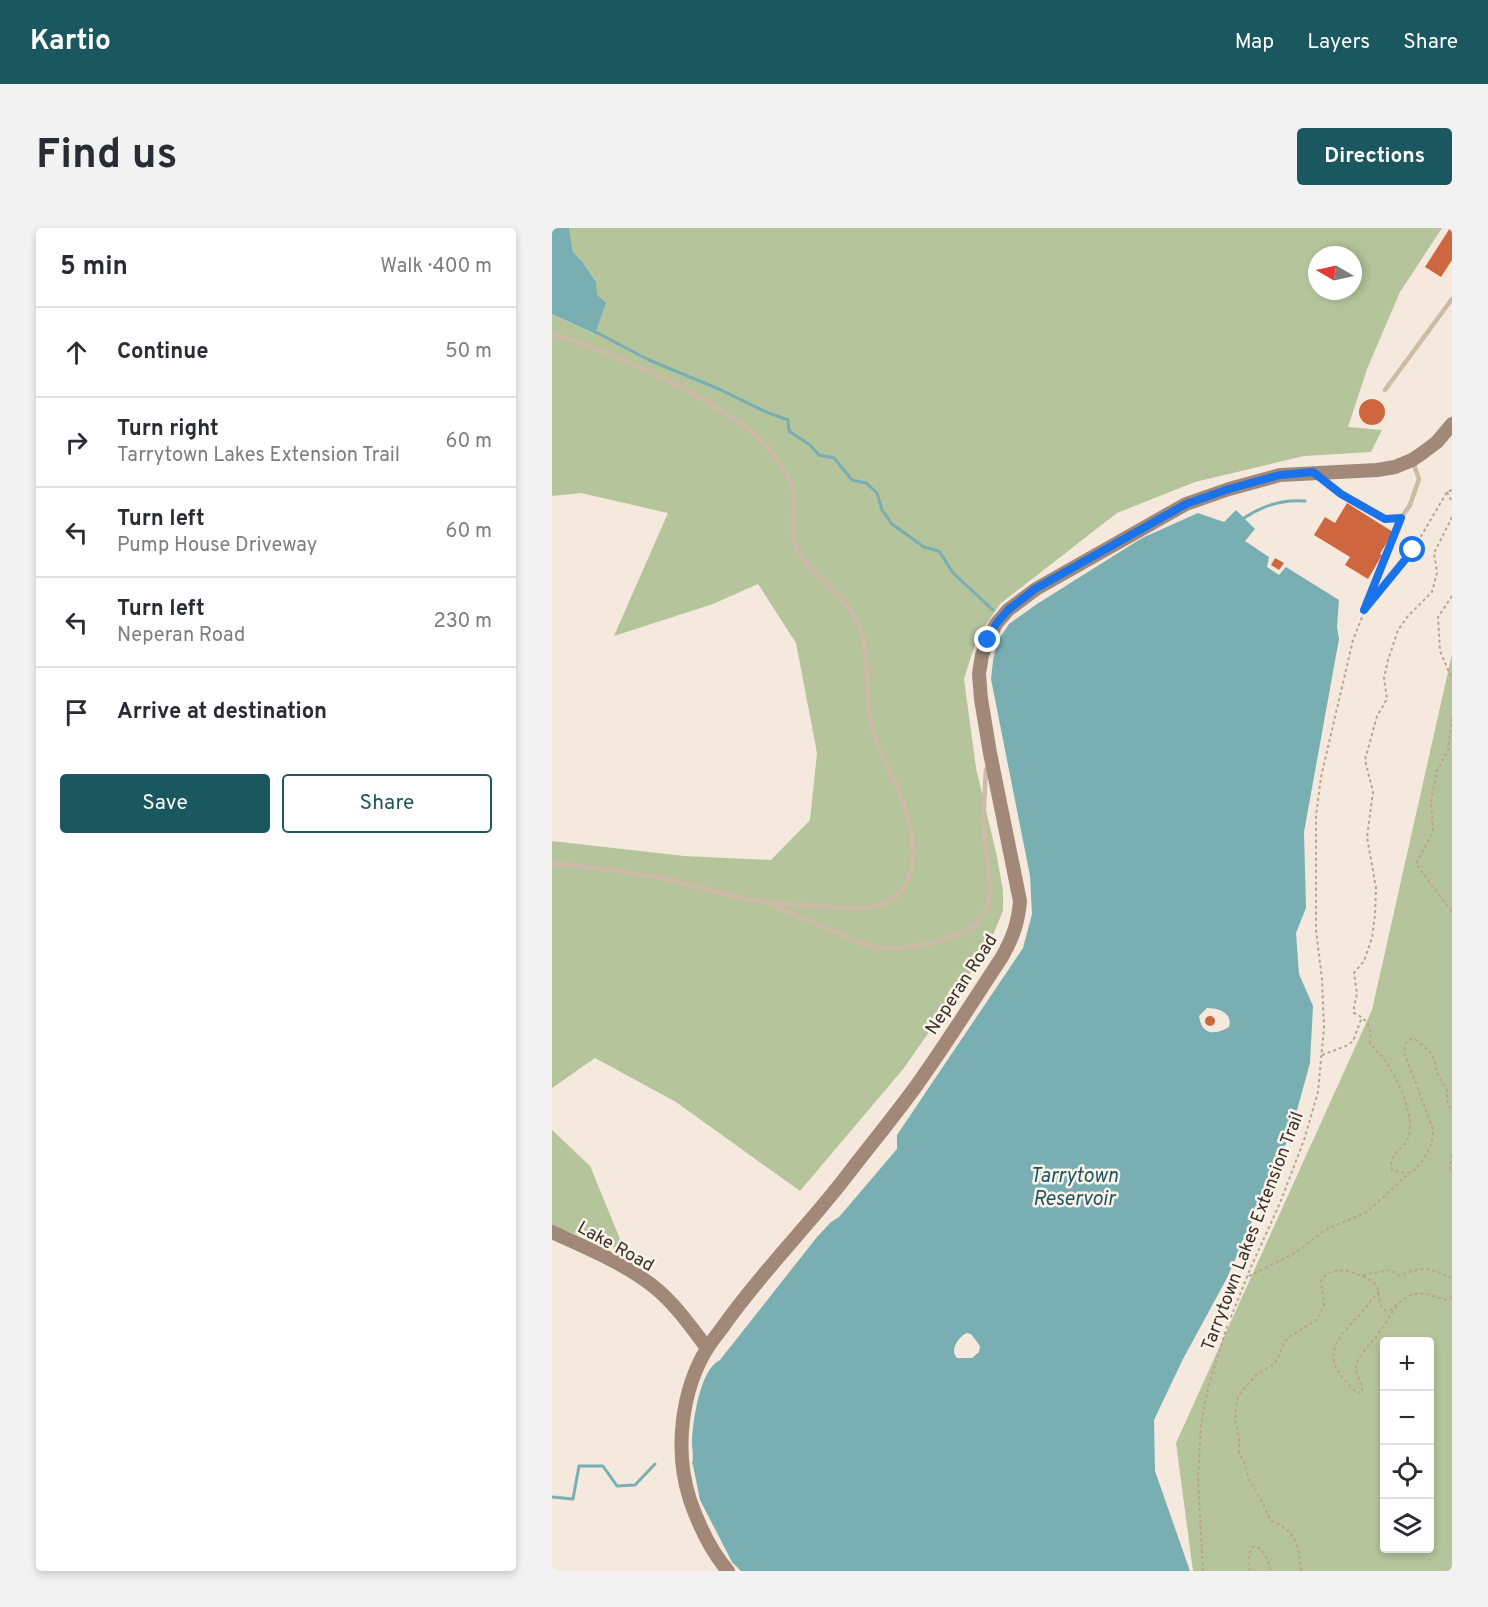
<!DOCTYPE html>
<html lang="en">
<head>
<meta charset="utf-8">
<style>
  :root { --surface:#fff; --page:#f2f2f3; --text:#2b2b33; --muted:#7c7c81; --line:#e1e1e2; --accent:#1a575e }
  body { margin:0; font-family:Overpass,sans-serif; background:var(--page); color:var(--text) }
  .controls { position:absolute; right:18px; bottom:18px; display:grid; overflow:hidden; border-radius:6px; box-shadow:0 3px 9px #0003 }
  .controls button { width:54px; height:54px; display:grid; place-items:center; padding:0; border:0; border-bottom:2px solid var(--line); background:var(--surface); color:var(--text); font:30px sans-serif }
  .compass { position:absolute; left:756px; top:18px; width:54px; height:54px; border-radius:50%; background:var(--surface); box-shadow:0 3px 9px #0003; rotate:279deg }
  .stop { position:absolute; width:18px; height:18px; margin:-14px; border:4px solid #1a73e8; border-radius:50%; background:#fff }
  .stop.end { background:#1a73e8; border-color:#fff; box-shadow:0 2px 6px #0008 }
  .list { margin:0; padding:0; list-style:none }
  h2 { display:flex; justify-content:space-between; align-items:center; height:78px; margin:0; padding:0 24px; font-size:26px }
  h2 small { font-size:20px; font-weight:400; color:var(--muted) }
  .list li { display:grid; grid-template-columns:39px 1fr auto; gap:18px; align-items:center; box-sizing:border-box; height:90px; padding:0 24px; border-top:2px solid var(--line) }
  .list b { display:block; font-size:22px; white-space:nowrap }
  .list p { margin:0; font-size:20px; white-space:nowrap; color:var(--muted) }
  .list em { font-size:20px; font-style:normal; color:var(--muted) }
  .actions { display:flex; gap:12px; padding:18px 24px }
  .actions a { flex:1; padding:14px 0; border:2px solid var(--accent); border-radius:6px; text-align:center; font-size:21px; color:var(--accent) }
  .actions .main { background:var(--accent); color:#fff }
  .icon { flex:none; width:33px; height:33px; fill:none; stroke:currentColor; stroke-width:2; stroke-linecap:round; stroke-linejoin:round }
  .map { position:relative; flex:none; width:900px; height:1343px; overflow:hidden; border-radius:6px }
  header { display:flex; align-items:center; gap:36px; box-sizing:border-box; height:84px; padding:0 30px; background:var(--accent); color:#fff }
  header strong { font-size:28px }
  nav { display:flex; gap:33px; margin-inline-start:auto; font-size:21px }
  .intro { display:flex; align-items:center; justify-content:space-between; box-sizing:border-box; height:144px; padding:0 36px }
  h1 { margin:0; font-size:42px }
  .button { padding:15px 27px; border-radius:6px; background:var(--accent); color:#fff; font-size:21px; font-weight:700 }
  main { display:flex; gap:36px; padding:0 36px }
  aside { flex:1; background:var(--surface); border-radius:6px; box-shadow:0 3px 9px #0003 }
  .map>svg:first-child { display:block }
  .green { fill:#b5c49b; fill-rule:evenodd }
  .water { fill:#79afb3; fill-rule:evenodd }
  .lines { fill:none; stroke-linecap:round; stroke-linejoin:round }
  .stream { stroke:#79afb3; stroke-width:3 }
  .building { fill:#ce6740 }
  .path { stroke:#b9a391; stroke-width:2; stroke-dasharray:3 3; stroke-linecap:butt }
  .lane { stroke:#cdbaa7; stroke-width:4.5 }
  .secondary { stroke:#a18878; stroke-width:14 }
  .route { stroke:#1a73e8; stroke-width:8 }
  .labels { text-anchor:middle; stroke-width:5; stroke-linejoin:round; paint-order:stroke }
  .street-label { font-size:18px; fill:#392e28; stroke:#fbf3e9 }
  .water-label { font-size:20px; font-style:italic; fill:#1a575e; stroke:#fbf3e9 }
</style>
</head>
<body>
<header>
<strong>Kartio</strong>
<nav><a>Map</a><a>Layers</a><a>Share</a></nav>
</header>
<div class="intro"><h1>Find us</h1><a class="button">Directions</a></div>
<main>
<aside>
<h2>5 min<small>Walk · 400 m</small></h2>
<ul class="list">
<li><svg class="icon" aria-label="ahead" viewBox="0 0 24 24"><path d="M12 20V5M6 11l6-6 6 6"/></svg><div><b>Continue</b></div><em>50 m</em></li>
<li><svg class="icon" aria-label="right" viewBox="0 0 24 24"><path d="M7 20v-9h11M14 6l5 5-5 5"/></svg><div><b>Turn right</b><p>Tarrytown Lakes Extension Trail</p></div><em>60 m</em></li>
<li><svg class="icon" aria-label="left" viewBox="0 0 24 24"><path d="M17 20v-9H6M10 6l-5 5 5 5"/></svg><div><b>Turn left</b><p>Pump House Driveway</p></div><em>60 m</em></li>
<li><svg class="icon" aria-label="left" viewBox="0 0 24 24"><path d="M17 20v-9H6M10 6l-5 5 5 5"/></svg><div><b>Turn left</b><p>Neperan Road</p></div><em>230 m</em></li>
<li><svg class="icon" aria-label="arrive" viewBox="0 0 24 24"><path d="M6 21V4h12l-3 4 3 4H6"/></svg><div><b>Arrive at destination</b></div></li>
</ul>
<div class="actions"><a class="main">Save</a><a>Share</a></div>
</aside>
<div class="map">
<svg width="900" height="1343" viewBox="0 0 900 1343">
  <rect width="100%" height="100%" fill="#f4e9dc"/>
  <!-- green -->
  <g class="green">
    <path d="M 17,0 L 890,0 L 848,64 L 815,141 L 796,199 L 830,202 L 819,224 L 752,228 L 643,254 L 565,285 L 448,376 L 425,410 L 412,451 L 424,540 L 445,629 L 451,663 L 451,683 L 435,721 L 352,840 L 248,963 L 124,874 L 43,830 L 0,860 L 0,613 L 132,628 L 219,632 L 258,592 L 265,525 L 244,415 L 206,356 L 161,376 L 62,408 L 116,285 L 29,265 L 0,268 L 0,86 L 42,106 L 44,54 L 30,33 L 21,24 ZM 765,27 L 801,27 L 801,63 L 765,63 Z"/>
    <path d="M 900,426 L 900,1343 L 641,1343 L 624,1215 L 820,782 ZM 832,1114 L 878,1114 L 878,1320 L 832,1320 Z"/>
    <path d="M 0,902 L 38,938 L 73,1023 L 0,998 Z"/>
  </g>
  <!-- water -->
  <g class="water">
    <path d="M 0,0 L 17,0 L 21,24 L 30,33 L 44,54 L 45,67 L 54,75 L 43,106 L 0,86 Z"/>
    <path d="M 684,282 L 703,301 L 693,313 L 717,329 L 715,339 L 727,347 L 734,339 L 787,372 L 785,399 L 787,411 L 752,604 L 754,680 L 744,705 L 747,746 L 761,778 L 758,835 L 739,904 L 675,1050 L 631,1131 L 602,1192 L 603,1243 L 638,1343 L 189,1343 L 180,1334 L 148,1272 L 141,1237 L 140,1236 C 142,1229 140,1221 140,1213 C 141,1192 148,1141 168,1132 L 265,1009 L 279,994 L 287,989 L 345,921 L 345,907 L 471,720 L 480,686 L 478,648 L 439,451 L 441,433 L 445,414 L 457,396 L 485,376 L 590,310 L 646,285 L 672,294 ZM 655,780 C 667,780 681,785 677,799 C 663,807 650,808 647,788 ZM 415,1105 L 419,1106 L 428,1118 L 427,1124 L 420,1130 L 405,1130 C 397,1122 407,1108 415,1105 Z"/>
  </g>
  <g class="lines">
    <!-- stream -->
    <g class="stream">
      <path d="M 40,102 L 97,132 L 167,161 L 214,184 L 236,192 L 237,203 L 258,217 L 267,227 L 282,230 L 300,252 L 314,255 L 325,265 L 330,282 L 340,296 L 372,319 L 387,323 L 401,345 L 441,382"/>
      <path d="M 692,290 C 710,278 731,271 753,273"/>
      <path d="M 0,1269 L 21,1271 L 27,1238 L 51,1238 L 65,1258 L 83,1257 L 103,1236"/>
    </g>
  </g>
  <!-- building -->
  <g class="building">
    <path d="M 898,0 L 900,0 L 900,32 L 889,49 L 873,39 Z"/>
    <circle cx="820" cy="184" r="13"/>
    <path d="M 795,275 L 841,304 L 828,326 L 830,327 L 816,351 L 793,337 L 798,329 L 762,307 L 773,289 L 783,295 Z"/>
    <path d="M 723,330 L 732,335 L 727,342 L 719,337 Z"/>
    <circle cx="658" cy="793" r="5"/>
  </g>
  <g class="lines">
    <!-- path -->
    <g class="path">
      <path d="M 895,264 L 900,274"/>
      <path d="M 900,289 L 882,325 L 885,345 L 880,364 L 856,388 L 846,402 L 836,432 L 832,450 L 835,471 L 825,488 L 813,532 L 821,564 L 815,609 L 824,660 L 823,687 L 820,710 L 812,733 L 802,745 L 805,766 L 802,778 L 802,785 C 818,793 819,799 818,816 C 823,822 830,827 834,834 C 846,851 864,890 856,910 C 850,924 836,924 840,942 C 845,944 855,946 860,944 C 862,943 865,939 867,937 C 876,926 881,915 881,901 L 854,829 L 852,823 L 854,815 L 859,811 L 864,812 L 879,825 L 883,833 L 884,843 L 895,863 L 895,873 L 900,884"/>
      <path d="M 900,368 L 886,389 L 888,423 L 900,451"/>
      <path d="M 814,380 L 861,322 L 895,264 L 900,262"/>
      <path d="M 900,490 L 896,522 L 885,543 L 879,574 L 881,604 L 864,636 L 900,684"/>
      <path d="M 770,827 L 794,818 L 801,813 L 810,789"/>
      <path d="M 900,927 L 898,939 L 900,945"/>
      <path d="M 811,1047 L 838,1042 L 847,1047 L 869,1041 L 877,1041 L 900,1050"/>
      <path d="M 697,1048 L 743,1025 L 773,1002 L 815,984 L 857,945"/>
      <path d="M 827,1063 C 821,1070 815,1078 809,1085 C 778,1118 768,1130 805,1165 L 810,1164 C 812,1154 802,1147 804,1137 C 807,1127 817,1118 823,1110 C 831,1100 837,1089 844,1079"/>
      <path d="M 651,1343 L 646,1251 L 649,1197 L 656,1160 L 675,1099 L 699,1039 L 728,975 L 752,912 L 766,864 L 772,800 L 770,751 L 764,702 L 764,588 L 769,549 L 801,412 L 846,298"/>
      <path d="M 698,1343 C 695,1334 696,1307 711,1324 C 715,1329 717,1337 719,1343"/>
      <path d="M 749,1343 C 747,1319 744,1302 719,1293 L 708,1270 L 696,1250 L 694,1239 L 687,1224 L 687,1210 L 683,1191 L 684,1179 L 686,1169 L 692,1161 L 704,1147 L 722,1136 L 725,1132 L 732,1115 L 737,1109 L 766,1091 L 772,1076 L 769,1053 C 776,1040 791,1041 802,1045 C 809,1048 818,1050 823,1056 C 830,1065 823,1081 837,1083 C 841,1080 844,1077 848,1074 C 866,1060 875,1066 894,1072 L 900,1069"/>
    </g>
    <!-- lane -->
    <g class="lane">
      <path d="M 0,106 C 55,123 105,145 155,174 C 175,186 201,202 216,220 C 228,234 242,254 242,273 C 243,288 238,302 243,316 C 255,346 287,361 302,388 C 322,421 310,464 320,500 C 326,523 339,544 348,566 C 361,600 374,653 335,674 C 320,683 298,680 281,679 C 254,678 226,677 199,672 C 170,666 143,657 114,651 C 77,643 38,640 0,635"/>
      <path d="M 833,162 L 900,71"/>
      <path d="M 766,248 L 789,266 L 833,291 L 849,290 L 858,277 L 867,251 L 861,234"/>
      <path d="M 220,677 L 311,716 L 328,720 L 346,720 L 383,715 L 413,703 L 424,696 L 432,685 L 437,674 L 438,653 L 431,596 L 434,541 L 439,540"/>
    </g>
    <!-- secondary -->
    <g class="secondary">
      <path d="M 0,1004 C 35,1020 77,1037 107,1063 C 125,1079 140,1100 155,1120"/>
      <path d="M 176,1343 C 158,1322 147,1298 138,1272 C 122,1223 129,1162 156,1119 C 162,1110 169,1102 175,1093 C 211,1043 255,999 293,950 C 316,920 340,891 362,861 C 393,818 421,773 450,729 C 461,709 466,696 468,673 L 438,525 L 429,471 L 427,446 L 430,427 L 436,412 L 444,396 L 456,382 L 484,361 L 634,276 L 677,261 L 728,247 L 825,242 L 843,239 L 860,232 L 869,226 L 885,214 L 900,196"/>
    </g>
  </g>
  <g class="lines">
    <!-- route -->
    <path class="route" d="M 436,412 L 444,396 L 456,382 L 483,361 L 634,276 L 677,261 L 728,247 L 761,244 L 789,266 L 833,291 L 849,290 L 812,382 L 861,322"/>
  </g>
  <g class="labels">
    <!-- street labels -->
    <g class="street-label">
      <text transform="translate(409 756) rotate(-57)" y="6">Neperan Road</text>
      <text transform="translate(700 1003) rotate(-69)" y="6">Tarrytown Lakes Extension Trail</text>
      <text transform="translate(64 1018) rotate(29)" y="6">Lake Road</text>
    </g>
    <!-- water labels -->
    <g class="water-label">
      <text x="522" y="954">Tarrytown<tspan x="522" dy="23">Reservoir</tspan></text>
    </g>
  </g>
</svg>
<div class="controls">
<button>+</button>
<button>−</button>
<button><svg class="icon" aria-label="locate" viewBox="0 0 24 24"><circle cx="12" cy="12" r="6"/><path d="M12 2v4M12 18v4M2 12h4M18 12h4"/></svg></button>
<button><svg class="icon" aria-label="layers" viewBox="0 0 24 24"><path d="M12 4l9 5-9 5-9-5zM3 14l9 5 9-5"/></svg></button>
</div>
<svg class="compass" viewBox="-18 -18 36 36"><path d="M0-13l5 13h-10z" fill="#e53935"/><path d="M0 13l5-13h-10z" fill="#7c7c81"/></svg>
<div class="stop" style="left:861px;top:322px"></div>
<div class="stop end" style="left:436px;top:412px"></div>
</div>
</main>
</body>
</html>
